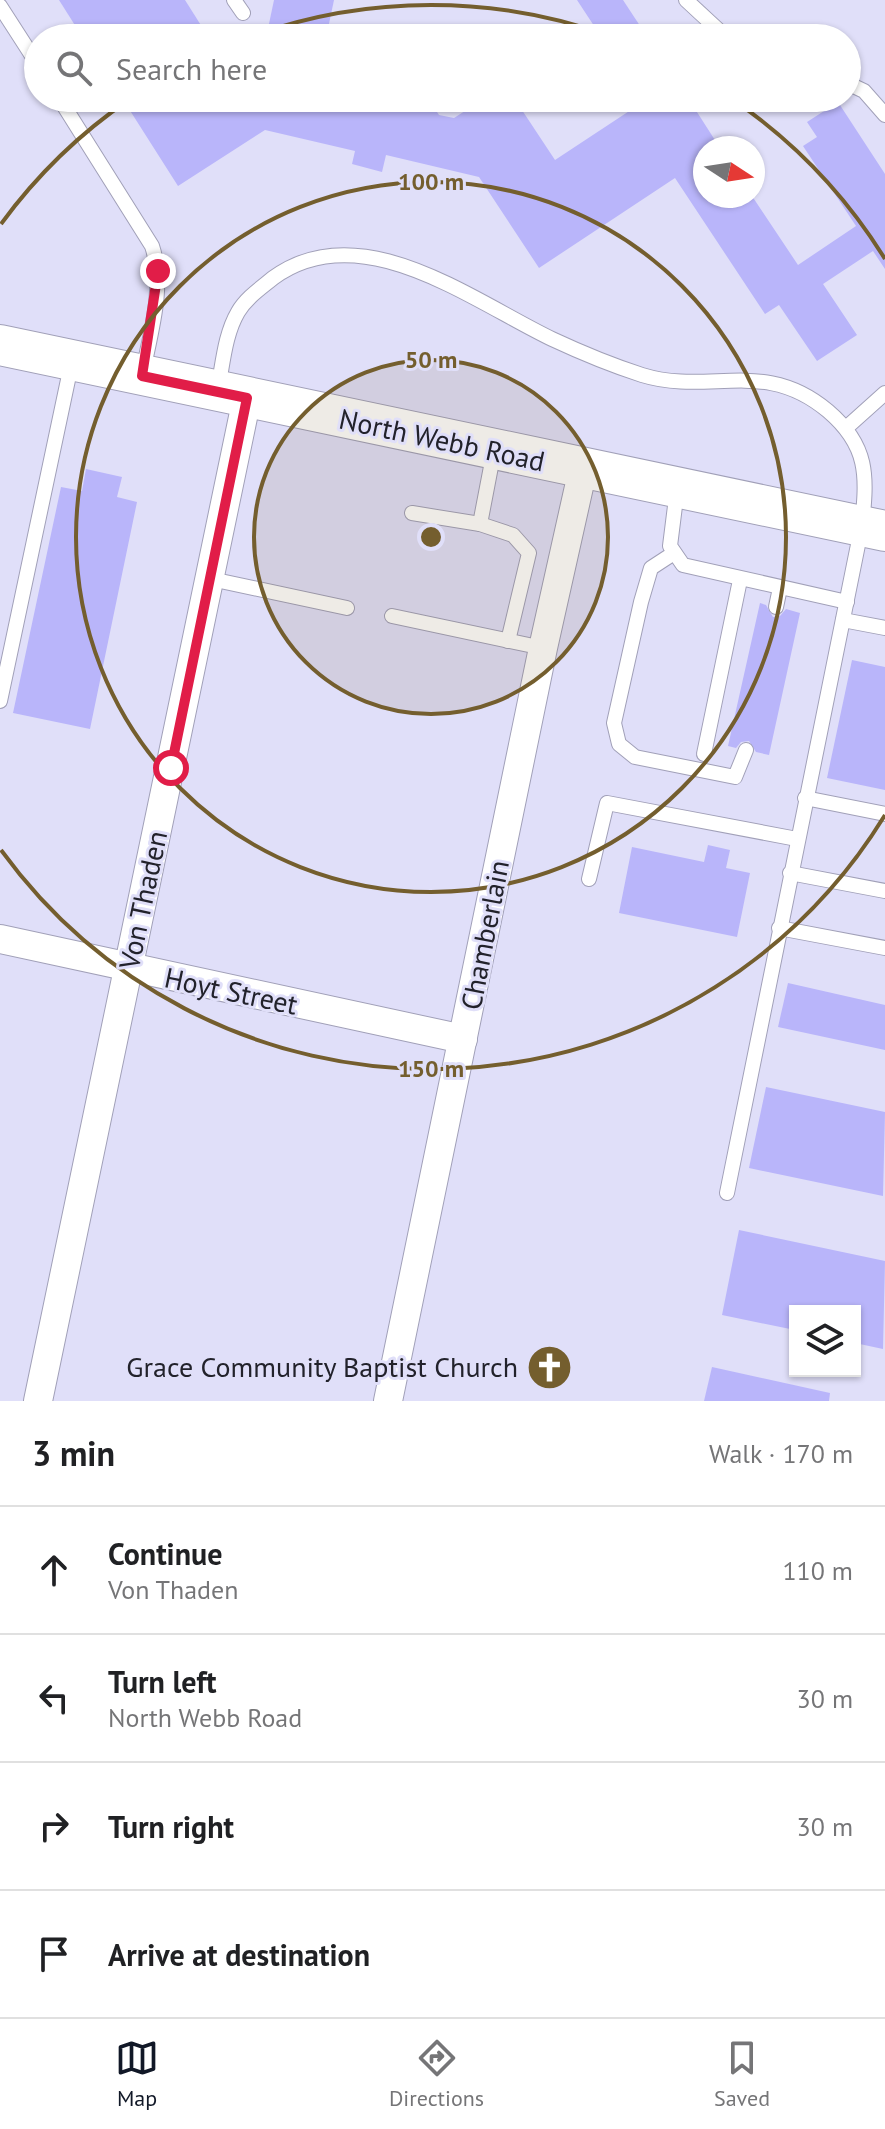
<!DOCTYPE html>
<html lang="en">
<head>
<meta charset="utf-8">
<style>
  :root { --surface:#fff; --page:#f6f6f6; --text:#202124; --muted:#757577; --line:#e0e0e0; --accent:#111827 }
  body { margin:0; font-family:"PT Sans",sans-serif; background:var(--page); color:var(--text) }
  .controls { position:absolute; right:24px; bottom:24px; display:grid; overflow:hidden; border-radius:0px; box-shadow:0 2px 6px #0004 }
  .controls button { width:72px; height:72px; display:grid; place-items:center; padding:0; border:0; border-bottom:2px solid var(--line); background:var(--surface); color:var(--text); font:40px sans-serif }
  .compass { position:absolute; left:693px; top:136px; width:72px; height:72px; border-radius:50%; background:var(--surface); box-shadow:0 2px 6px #0004; rotate:102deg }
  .stop { position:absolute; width:24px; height:24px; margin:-18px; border:6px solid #e11d48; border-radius:50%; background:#fff }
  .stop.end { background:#e11d48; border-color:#fff; box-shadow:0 2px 8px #0008 }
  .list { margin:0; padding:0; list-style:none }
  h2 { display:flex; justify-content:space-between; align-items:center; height:104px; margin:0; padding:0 32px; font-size:34px }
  h2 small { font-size:26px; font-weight:400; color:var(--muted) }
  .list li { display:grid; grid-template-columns:52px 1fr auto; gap:24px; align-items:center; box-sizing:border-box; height:128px; padding:0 32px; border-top:2px solid var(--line) }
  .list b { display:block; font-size:30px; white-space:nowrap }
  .list p { margin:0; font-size:26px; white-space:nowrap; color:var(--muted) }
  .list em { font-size:26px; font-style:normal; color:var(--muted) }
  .icon { flex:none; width:44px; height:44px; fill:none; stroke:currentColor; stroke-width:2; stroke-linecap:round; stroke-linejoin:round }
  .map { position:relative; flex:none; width:885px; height:1401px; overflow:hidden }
  .search { position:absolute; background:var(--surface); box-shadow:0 2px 6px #0004; left:24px; right:24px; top:24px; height:88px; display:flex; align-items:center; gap:20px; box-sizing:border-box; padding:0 28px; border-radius:44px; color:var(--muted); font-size:30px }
  .sheet { height:616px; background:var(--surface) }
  nav { display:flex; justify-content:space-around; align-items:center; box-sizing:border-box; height:112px; border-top:2px solid var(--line); background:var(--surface); font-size:22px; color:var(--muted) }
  nav a { display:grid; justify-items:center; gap:4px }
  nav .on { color:var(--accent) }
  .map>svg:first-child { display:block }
  .building { fill:#b9b5fa }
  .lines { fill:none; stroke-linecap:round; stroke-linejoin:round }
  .service-casing { stroke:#a1a0b8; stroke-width:16 }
  .minor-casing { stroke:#a1a0b8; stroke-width:30 }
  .secondary-casing { stroke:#a1a0b8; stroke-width:42 }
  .service { stroke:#fff; stroke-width:14 }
  .minor { stroke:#fff; stroke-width:28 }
  .secondary { stroke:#fff; stroke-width:40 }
  .route { stroke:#e11d48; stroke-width:10 }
  .ring { fill:none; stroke:#745e2e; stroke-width:4 }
  .labels { text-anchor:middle; stroke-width:6; stroke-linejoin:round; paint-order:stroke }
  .street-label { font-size:28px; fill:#22222b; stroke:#e0dff9 }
  .poi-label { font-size:28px; fill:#22222b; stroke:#e0dff9; text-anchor:end }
  .centre { fill:#745e2e; stroke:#e0dff9; stroke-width:4 }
  .ring-label { font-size:24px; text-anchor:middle; font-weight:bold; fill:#745e2e; stroke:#e0dff9; stroke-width:6; stroke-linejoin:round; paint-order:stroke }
</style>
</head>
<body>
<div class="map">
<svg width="885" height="1401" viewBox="0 0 885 1401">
  <rect width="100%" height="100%" fill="#e0dff9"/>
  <!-- building -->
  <g class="building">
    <path d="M 59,0 L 185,0 L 209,38 L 83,38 Z"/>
    <path d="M 274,0 L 334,0 L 326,38 L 266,38 Z"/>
    <path d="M 577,0 L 623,0 L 648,38 L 602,38 Z"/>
    <path d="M 122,98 L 428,98 L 439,115 L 454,118 L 485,98 L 514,98 L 555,160 L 649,98 L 688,98 L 720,148 L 705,148 L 705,196 L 752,196 L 798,265 L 856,226 L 803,146 L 817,137 L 807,122 L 838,102 L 885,174 L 885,269 L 873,251 L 823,284 L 857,335 L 817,361 L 779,305 L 765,314 L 675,178 L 539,268 L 479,177 L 386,155 L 382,172 L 352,164 L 355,151 L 265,130 L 178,186 Z"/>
    <path d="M 86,469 L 122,477 L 117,497 L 137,502 L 90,729 L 13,713 L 61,487 L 82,491 Z"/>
    <path d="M 760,603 L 766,605 L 773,617 L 780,616 L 786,609 L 800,613 L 769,755 L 756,752 L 749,741 L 741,742 L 736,748 L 728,746 Z"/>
    <path d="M 852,660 L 885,667 L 885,790 L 827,778 Z"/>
    <path d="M 708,845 L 730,850 L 726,868 L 750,873 L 737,937 L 619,913 L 632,847 L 704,862 Z"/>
    <path d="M 788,983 L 885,1005 L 885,1050 L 778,1027 Z"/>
    <path d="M 766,1087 L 885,1112 L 883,1196 L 749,1168 Z"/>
    <path d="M 739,1230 L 885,1261 L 883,1349 L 855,1343 L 855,1311 L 795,1311 L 795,1330 L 722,1315 Z"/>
    <path d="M 712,1367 L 830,1393 L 829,1401 L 704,1401 Z"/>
  </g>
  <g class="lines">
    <defs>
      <g id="service">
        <path d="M 234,0 L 243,13"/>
        <path d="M 686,0 L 727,38"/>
        <path d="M 0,6 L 38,65"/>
        <path d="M 847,83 L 864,91 L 885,115"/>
        <path d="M 59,98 L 152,246 C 165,285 151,331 143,371"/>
        <path d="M 218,388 C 223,363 225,334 238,312 C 246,298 261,288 273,278 C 360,214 471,300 552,339 C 582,353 611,365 642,375 C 710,396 764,357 828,411 C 869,446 867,476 862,525 L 727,1193"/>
        <path d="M 846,428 L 885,393"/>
        <path d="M 494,451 L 480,524 L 513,535 L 529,553 L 508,641"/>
        <path d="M 677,490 L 670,546 L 683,565 L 847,602"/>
        <path d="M 412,513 L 480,524"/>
        <path d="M 674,553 L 651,568 L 641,602 L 614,723 L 619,744 L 635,757 L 735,777 L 746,750"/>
        <path d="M 211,579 L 347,608"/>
        <path d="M 776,607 L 780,588"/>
        <path d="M 392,616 L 543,648"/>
        <path d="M 843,620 L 885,628"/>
        <path d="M 0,701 L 72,361"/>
        <path d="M 704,754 L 740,580"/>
        <path d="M 805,798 L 885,814"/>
        <path d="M 790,873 L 885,891"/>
        <path d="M 589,879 L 607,803 L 797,839"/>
        <path d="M 779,928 L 885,948"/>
      </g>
      <g id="minor">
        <path d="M 0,939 L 463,1039"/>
        <path d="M 38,1401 L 247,398"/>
        <path d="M 388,1401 L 543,648 L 583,469"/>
      </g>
      <path id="secondary" d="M 0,345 L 885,531"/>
    </defs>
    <!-- service casing -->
    <use href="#service" class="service-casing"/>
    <!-- minor casing -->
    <use href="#minor" class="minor-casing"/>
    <!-- secondary casing -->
    <use href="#secondary" class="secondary-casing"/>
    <!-- service -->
    <use href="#service" class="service"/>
    <!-- minor -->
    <use href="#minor" class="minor"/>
    <!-- secondary -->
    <use href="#secondary" class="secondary"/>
  </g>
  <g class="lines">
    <!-- route -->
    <path class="route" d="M 158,271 L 142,376 L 247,398 L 171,768"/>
  </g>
  <!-- distance rings -->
  <circle cx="431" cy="537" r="177" fill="#745e2e" fill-opacity=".12"/>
  <g class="ring">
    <circle cx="431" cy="537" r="177"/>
    <circle cx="431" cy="537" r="355"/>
    <path d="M885 815A532 532 0 0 1 1 850M1 224A532 532 0 0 1 130 99M249 37A532 532 0 0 1 613 37M732 99A532 532 0 0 1 885 259"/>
  </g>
  <!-- icons -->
  <defs>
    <symbol id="church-disc" viewBox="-11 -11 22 22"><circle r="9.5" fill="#745e2e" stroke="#e0dff9"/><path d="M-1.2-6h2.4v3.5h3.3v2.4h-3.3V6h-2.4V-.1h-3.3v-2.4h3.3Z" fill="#fff"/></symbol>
  </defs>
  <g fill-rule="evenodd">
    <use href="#church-disc" x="524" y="1342" width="51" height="51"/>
  </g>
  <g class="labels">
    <!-- street labels -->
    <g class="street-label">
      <text transform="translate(442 440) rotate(12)" y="10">North Webb Road</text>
      <text transform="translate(143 900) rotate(-78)" y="10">Von Thaden</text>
      <text transform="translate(485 935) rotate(-79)" y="10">Chamberlain</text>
      <text transform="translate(231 991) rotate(12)" y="10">Hoyt Street</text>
    </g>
    <!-- poi labels -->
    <g class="poi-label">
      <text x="518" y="1377">Grace Community Baptist Church</text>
    </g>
  </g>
  <circle cx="431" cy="537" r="12" class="centre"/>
  <g class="ring-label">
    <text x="431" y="190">100 m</text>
    <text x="431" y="368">50 m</text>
    <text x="431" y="1077">150 m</text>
  </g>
</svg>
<div class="controls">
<button><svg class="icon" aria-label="layers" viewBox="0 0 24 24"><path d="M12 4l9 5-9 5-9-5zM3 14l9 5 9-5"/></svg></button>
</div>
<svg class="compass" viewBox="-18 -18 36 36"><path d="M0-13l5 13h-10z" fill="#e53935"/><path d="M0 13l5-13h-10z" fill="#757577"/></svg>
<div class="stop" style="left:171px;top:768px"></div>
<div class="stop end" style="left:158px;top:271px"></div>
<div class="search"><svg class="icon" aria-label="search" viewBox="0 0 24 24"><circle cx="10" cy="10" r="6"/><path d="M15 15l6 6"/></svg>Search here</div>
</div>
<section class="sheet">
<h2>3 min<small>Walk · 170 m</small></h2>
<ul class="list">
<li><svg class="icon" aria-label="ahead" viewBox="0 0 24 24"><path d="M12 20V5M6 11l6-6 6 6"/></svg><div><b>Continue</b><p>Von Thaden</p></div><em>110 m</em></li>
<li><svg class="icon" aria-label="left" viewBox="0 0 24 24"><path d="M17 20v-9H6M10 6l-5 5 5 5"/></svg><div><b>Turn left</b><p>North Webb Road</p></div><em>30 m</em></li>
<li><svg class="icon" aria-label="right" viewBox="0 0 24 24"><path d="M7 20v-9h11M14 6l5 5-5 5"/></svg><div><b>Turn right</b></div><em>30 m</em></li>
<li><svg class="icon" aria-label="arrive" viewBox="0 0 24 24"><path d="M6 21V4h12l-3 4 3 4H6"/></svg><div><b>Arrive at destination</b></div></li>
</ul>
</section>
<nav>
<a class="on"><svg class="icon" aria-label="map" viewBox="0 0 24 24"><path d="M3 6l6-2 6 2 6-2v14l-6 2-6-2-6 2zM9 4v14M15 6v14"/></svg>Map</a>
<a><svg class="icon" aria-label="directions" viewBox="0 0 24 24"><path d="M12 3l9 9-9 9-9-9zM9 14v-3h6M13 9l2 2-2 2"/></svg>Directions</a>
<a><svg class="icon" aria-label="saved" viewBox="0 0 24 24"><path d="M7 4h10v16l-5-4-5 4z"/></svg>Saved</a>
</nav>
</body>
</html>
